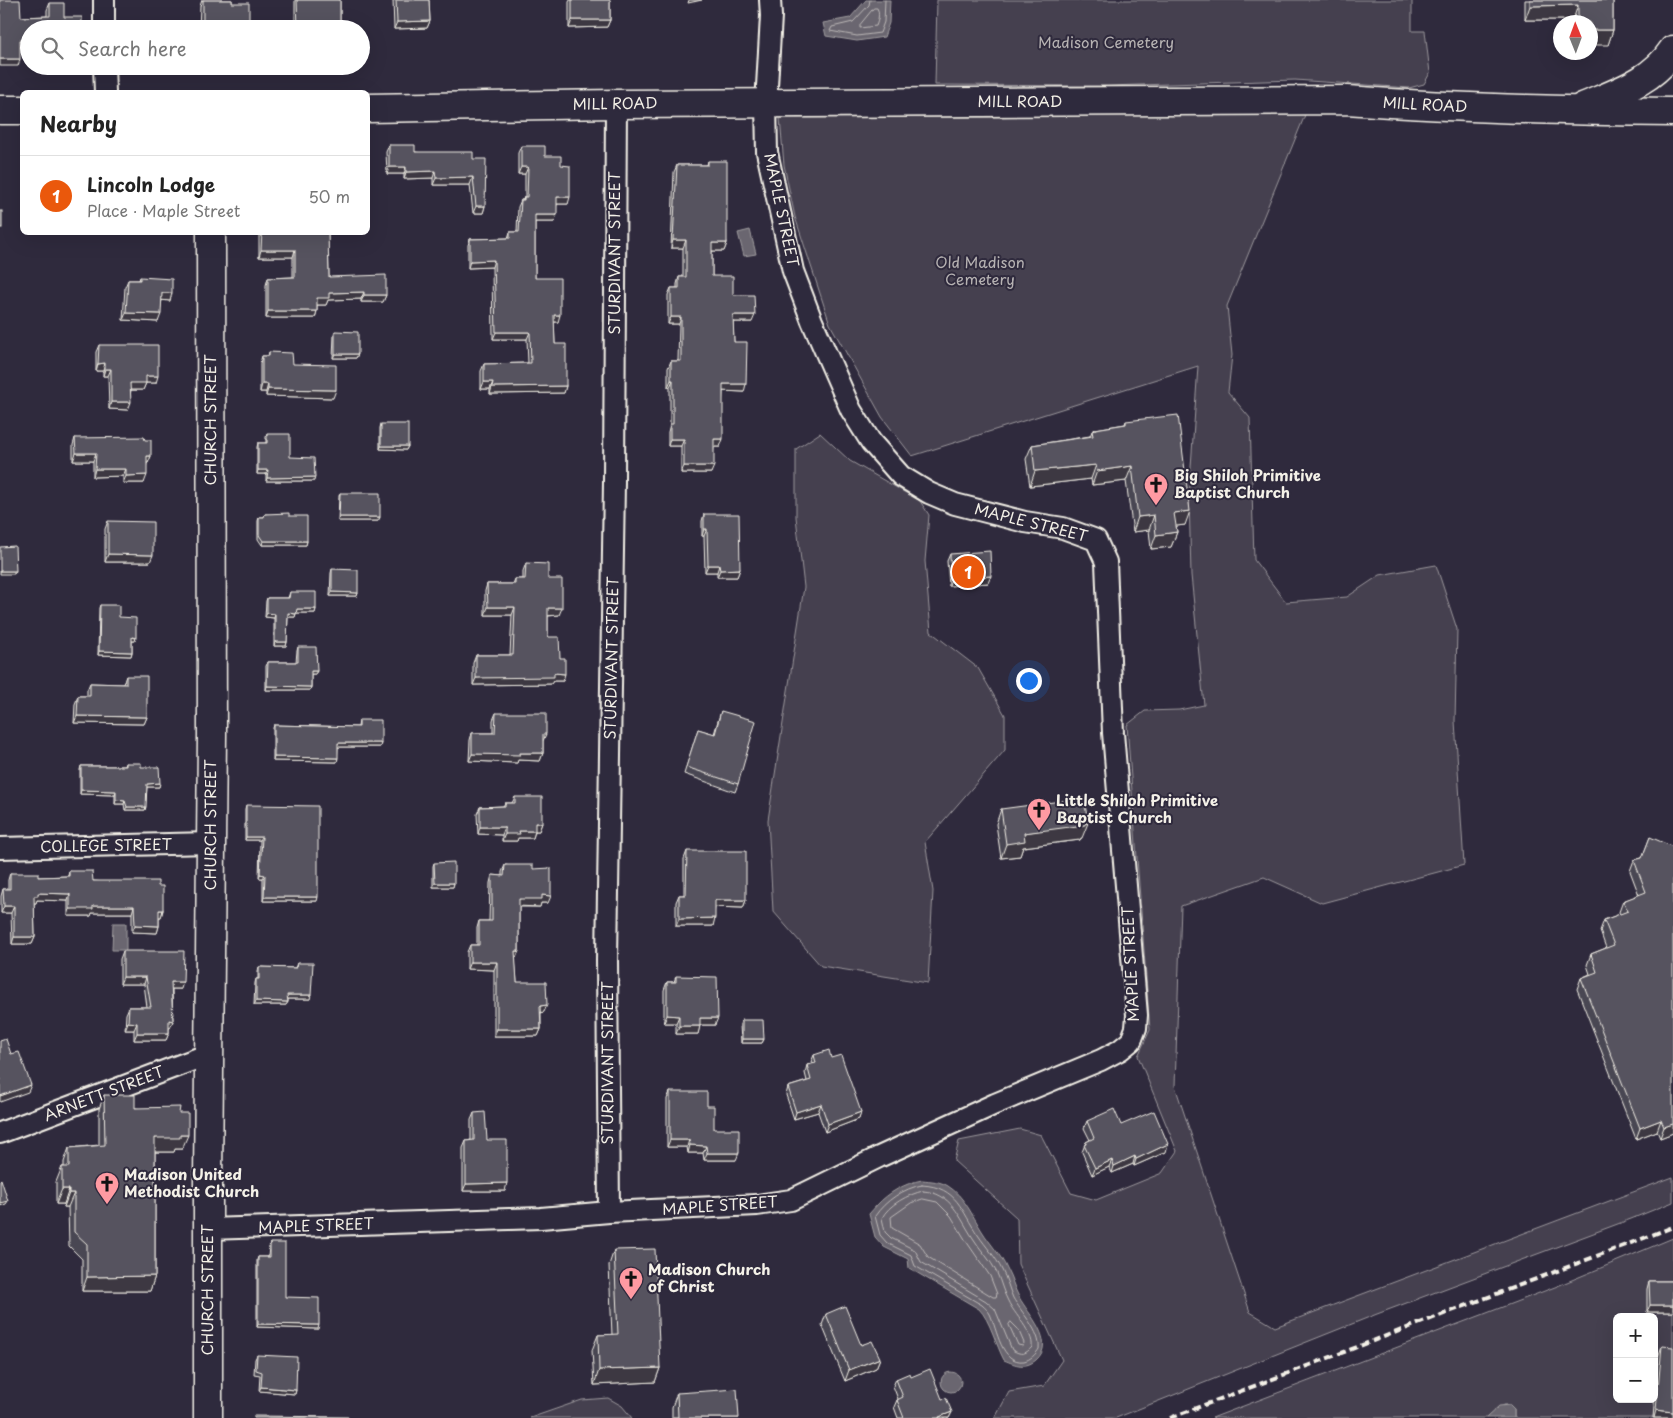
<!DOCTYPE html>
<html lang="en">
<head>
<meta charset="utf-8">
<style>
  :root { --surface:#fff; --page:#f2f2f2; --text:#222; --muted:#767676; --line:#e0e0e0; --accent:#ea580c }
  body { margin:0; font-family:"Playpen Sans",sans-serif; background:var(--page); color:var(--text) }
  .controls { position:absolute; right:15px; bottom:15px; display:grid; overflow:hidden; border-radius:8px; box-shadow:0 5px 20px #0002 }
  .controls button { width:45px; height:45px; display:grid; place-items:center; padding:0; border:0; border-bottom:1px solid var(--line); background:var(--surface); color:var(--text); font:25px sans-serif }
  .compass { position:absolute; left:1553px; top:15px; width:45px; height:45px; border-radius:50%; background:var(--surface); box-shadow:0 5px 20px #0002; rotate:359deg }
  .you { position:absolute; left:1028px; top:680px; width:18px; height:18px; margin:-12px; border:4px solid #fff; border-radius:50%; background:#1a73e8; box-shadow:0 0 0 8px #1a73e833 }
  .badge { display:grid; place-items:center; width:32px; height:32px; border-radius:50%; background:var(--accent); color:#fff; font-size:16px; font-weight:700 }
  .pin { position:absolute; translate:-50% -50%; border:2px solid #fff; box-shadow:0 1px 5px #0006 }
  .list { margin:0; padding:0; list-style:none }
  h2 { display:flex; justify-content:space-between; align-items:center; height:65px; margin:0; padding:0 20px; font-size:21px }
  h2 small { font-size:16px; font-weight:400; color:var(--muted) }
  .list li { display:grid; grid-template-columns:32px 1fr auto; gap:15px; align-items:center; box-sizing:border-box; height:80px; padding:0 20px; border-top:1px solid var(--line) }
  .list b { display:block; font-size:19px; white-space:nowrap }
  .list p { margin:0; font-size:16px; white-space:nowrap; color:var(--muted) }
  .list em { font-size:16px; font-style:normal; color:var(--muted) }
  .icon { flex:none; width:28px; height:28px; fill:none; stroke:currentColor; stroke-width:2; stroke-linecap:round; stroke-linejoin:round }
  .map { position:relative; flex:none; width:1673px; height:1418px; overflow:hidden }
  .search { position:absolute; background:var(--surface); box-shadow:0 5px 20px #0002; left:20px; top:20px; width:350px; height:55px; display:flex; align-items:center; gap:12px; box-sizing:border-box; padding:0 18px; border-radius:28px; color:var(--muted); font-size:19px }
  .panel { position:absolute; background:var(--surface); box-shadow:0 5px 20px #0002; left:20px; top:90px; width:350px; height:145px; border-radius:8px }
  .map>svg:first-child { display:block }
  .green { fill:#454050; stroke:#9c989c; fill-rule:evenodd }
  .water { fill:#6a6670; stroke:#a19ea0 }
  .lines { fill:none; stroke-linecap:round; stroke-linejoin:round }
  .shore { stroke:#bdb9b8; stroke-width:1 }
  .street-casing { stroke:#f4f1e8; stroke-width:24 }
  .secondary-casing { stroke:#f4f1e8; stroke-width:31 }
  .street { stroke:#2f2a3d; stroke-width:20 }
  .secondary { stroke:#2f2a3d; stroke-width:28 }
  .rail { stroke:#f4f1e8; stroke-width:4; stroke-dasharray:8 4; stroke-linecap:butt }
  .wall { fill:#4a4752; stroke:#f4f1e8 }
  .shaded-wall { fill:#3c3942; stroke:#f4f1e8 }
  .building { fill:#56525f; stroke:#f4f1e8 }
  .labels { text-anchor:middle; stroke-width:4; stroke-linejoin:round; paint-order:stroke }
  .park-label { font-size:15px; fill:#b7b3b3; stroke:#2f2a3d }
  .street-label { font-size:15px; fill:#f4f1e8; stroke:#2f2a3d }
  .poi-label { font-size:15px; font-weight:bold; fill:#f4f1e8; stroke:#2f2a3d; text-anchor:start }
</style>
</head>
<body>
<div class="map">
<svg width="1673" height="1418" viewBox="0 0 1673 1418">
  <rect width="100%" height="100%" fill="#2f2a3d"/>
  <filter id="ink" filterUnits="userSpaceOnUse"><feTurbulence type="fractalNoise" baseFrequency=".02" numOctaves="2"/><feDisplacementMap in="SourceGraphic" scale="10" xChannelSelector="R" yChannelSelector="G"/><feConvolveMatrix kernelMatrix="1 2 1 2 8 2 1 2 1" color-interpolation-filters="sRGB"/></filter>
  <g filter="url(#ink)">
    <!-- green -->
    <g class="green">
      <path d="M 937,0 L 1412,0 L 1412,31 L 1425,31 L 1430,73 L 1424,84 L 1409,88 L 1295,80 L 1107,86 L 935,85 Z"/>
      <path d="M 1307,110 L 1227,306 L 1232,355 L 1228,392 L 1250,418 L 1254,560 L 1286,602 L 1347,597 L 1380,575 L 1436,565 L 1457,629 L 1455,721 L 1464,865 L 1322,903 L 1264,877 L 1181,906 L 1175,1086 L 1250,1312 L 1275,1327 L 1673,1177 L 1673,1202 L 1631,1219 L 1377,1314 L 1116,1418 L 995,1418 L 1009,1392 L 1044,1386 L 1062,1360 L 1018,1264 L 1017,1218 L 954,1161 L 959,1141 L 1020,1129 L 1041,1135 L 1071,1193 L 1096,1200 L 1162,1173 L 1177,1151 L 1138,1056 L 1150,1030 L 1127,725 L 1145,711 L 1179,710 L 1204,705 L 1191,575 L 1189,496 L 1198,366 L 912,456 L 882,417 L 830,324 L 795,217 L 784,165 L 780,118 L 989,117 Z"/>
      <path d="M 820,433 L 850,461 L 920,501 L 929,515 L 925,561 L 931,632 L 978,668 L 1005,715 L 1005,750 L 925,842 L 933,891 L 928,983 L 821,966 L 773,911 L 768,820 L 804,587 L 796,517 L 796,449 Z"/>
      <path d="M 1673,1238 L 1673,1418 L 1514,1418 L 1514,1409 L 1510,1405 L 1504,1405 L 1486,1418 L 1212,1418 L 1555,1287 ZM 1617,1317 L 1654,1317 L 1654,1399 L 1617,1399 Z"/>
      <path d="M 608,1398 L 622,1406 L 632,1418 L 530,1418 L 582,1400 Z"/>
    </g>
    <!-- water -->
    <g class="water">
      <path d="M 866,0 L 890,0 L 889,23 L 884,37 L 857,41 L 826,36 L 823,23 L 850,18 Z"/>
      <path d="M 750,230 L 756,254 L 744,256 L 738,233 Z"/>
      <path d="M 113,923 L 126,923 L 126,950 L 112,950 Z"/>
      <path d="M 922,1180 C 931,1181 940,1181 948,1186 C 964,1196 972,1215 982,1231 C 990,1244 1001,1255 1007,1269 C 1012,1278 1014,1288 1019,1297 C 1028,1314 1057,1342 1036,1360 C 1025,1369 1016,1365 1004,1360 C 996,1345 990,1320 979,1309 L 909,1268 L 908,1259 L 884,1247 L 875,1237 L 869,1214 C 872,1211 874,1208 877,1205 C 888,1193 905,1183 922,1180 Z"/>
      <circle cx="951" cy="1382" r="10"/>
      <path d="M 1510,1405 L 1514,1409 L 1514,1418 L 1486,1418 L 1499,1406 Z"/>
    </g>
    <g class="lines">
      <!-- shore -->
      <g class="shore">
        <path d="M 870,0 L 869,5 L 853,22 L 832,27 L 830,31 L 857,36 L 880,33 L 884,22 L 885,0"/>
        <path d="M 874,8 L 877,8 C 880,13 878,21 876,26 L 860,28 L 860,25 Z"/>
        <path d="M 922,1185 C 958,1187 961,1211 978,1235 C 986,1247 996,1257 1002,1270 C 1007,1279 1009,1289 1013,1298 C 1021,1312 1041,1332 1039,1349 C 1036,1354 1030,1360 1024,1361 C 1001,1364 997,1329 990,1314 C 988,1310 985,1308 982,1305 L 915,1266 L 911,1255 L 887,1243 L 880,1235 L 875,1216 C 885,1201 904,1188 922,1185 Z"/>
        <path d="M 923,1191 C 952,1193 959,1217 973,1238 C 980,1250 991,1260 997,1273 C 1001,1282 1003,1292 1008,1301 C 1014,1314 1034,1333 1032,1347 C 1025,1355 1021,1355 1012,1350 L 995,1309 L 986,1301 L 921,1262 L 915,1250 L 891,1238 L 885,1232 L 882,1218 C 888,1205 909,1194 923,1191 Z"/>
        <path d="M 923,1199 L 937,1202 L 951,1216 L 966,1241 L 990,1276 L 997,1294 L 996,1297 L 993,1297 L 928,1257 L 920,1244 L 892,1228 L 891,1217 L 911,1203 Z"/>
        <path d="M 1011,1322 L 1018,1329 L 1024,1343 L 1023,1346 L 1018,1345 L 1009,1325 Z"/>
      </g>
      <defs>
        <g id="street">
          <path d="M 104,0 L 104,29"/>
          <path d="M 104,66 L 105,92"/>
          <path d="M 0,848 L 211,843"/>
          <path d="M 0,1133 L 209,1054"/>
          <path d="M 609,1212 L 607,960 L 614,482 L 616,104"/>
          <path d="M 208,1229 L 541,1218 L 609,1212 L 757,1205 L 791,1200 L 879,1157 L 995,1104 L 1101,1060 L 1120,1050 L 1131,1041 L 1136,1028 L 1137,1015 L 1113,733 L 1106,562 L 1096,540 L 1063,528 L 1025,522 L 955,504 L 929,493 L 901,476 L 871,442 L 851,410 L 812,321 L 793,271 L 767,152 L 766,104 L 771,16 L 770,0"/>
        </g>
        <g id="secondary">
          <path d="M 1583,107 C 1617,92 1652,82 1673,50"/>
          <path d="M 368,108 L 616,104 L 1347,100 C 1456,108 1564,111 1673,112"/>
          <path d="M 0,110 L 22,110"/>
          <path d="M 208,1418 L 208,1181 L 212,734 L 211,232"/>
        </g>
      </defs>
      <!-- street casing -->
      <use href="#street" class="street-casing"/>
      <!-- secondary casing -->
      <use href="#secondary" class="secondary-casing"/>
      <!-- street -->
      <use href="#street" class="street"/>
      <!-- secondary -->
      <use href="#secondary" class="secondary"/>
      <!-- rail -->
      <path class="rail" d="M 1170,1418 L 1673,1227"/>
    </g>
    <!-- wall -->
    <g class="wall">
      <path d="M 202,0 L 232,0 L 232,3 L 249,29 L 199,29 L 200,6 Z"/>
      <rect x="295" y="0" width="45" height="29"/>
      <path d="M 393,0 L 429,0 L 430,21 L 427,28 L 394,29 Z"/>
      <path d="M 570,0 L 610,0 L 610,20 L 607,27 L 569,28 L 569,2 Z"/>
      <path d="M 1525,0 L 1613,0 L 1613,30 L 1608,45 L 1590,22 L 1573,22 L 1573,20 L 1525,20 Z"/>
      <path d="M 50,3 L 64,17 L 29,29 L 29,47 L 20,47 L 18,66 L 21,17 L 47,16 L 47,10 Z"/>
      <path d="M 389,145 L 415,152 L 473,159 L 485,206 L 483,213 L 473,213 L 470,185 L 433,185 L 433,178 L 404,179 L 404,174 L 387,174 L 386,152 Z"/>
      <path d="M 521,146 L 545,156 L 561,165 L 568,204 L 557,204 L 554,222 L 535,222 L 535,278 L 558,322 L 554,322 L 555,344 L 566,386 L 564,393 L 490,394 L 490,389 L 481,389 L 481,371 L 484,364 L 528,363 L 527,339 L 493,339 L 492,267 L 468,268 L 468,245 L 470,239 L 508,238 L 510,232 L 517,232 L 518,207 L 521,200 L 523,200 L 524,197 L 525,197 L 525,174 L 518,174 L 518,153 Z"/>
      <path d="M 708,161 L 727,243 L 724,251 L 712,251 L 712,276 L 733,295 L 752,322 L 733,322 L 734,342 L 744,392 L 723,391 L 720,447 L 714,447 L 711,473 L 681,473 L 681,446 L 668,446 L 668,432 L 670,424 L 670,387 L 668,387 L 668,368 L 671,361 L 678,361 L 679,324 L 668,324 L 668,295 L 671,288 L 677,288 L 677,284 L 679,277 L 683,277 L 683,248 L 671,248 L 674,172 L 677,165 L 707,165 Z"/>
      <path d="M 259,232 L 328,232 L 329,277 L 386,295 L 383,302 L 361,302 L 361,299 L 328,300 L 326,305 L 317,305 L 317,311 L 315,318 L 266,318 L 266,285 L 268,278 L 293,277 L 293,257 L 259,257 Z"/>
      <path d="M 140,277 L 170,301 L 162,300 L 158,322 L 123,320 L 125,287 L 128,280 L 139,280 Z"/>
      <path d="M 335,331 L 358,354 L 356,358 L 333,358 L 334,335 Z"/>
      <path d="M 99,345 L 156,383 L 146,383 L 143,390 L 131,390 L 128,410 L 109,409 L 108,376 L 103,376 L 103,371 L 96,371 L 96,352 Z"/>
      <path d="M 269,352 L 293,364 L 333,398 L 266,396 L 266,392 L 260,392 L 260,363 L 262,356 L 268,356 Z"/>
      <path d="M 1126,421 L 1185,525 L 1176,526 L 1177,532 L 1171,547 L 1151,549 L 1149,530 L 1133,532 L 1126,481 L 1092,485 L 1091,479 L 1030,486 L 1026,459 L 1032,445 L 1090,436 L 1092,431 L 1094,430 L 1095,429 L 1125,424 Z"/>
      <path d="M 381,424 L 408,446 L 406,450 L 380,449 L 380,428 Z"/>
      <path d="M 267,434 L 314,481 L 266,481 L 266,474 L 257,474 L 257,447 L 258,443 L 266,443 L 266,437 Z"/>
      <path d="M 75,438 L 151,456 L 148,463 L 147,463 L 144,483 L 123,483 L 123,476 L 93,477 L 93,461 L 73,461 L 73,445 Z"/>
      <path d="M 340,493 L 380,517 L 378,521 L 338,521 L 339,496 Z"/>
      <path d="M 265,514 L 289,516 L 307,541 L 306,545 L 262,545 L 258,539 L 258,521 L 259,517 L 264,517 Z"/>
      <path d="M 704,514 L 740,569 L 737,577 L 717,577 L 717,572 L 705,572 L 704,536 L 702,536 L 702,521 Z"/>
      <path d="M 108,521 L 150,562 L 105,562 L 105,529 Z"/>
      <path d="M 950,554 L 988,583 L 949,586 L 947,561 Z"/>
      <path d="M 526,563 L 548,579 L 559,615 L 548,616 L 548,637 L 560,658 L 563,681 L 553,681 L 551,684 L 473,685 L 473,663 L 476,655 L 510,655 L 512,615 L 485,615 L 485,591 L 487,584 L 513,584 L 515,579 L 523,579 L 523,571 Z"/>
      <path d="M 332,569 L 358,593 L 357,596 L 330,596 L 331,573 Z"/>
      <path d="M 290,592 L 316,609 L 315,613 L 296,613 L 295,617 L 288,617 L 287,642 L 286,646 L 274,646 L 274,618 L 265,617 L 266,601 L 267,598 L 288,598 Z"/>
      <path d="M 100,605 L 119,617 L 135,641 L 132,641 L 132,652 L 131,656 L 98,655 L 99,608 Z"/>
      <path d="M 298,647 L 317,671 L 315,674 L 311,674 L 311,687 L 310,690 L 266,690 L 266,666 L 268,662 L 296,662 L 297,651 Z"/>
      <path d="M 126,676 L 147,717 L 144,724 L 74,723 L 75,704 L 78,696 L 87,696 L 87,690 L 90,683 L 123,684 Z"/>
      <path d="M 721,711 L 738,784 L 735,792 L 684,774 L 698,729 L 714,734 Z"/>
      <path d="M 496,713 L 546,734 L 543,741 L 543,753 L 540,761 L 518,760 L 517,763 L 469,761 L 470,740 L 472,733 L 493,733 L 493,720 Z"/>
      <path d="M 359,720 L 381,743 L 380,747 L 338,747 L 337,762 L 273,761 L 273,728 L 274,725 L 358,727 Z"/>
      <path d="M 126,763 L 141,767 L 160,783 L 159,787 L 147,787 L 145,810 L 125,810 L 124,804 L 115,804 L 115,795 L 80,794 L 80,770 L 81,766 L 125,766 Z"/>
      <path d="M 515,797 L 542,823 L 539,831 L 535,831 L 533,838 L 518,838 L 517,841 L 502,841 L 502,835 L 478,834 L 477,814 L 480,807 L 503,806 L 505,803 L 512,803 Z"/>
      <path d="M 246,805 L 317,901 L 263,901 L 263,878 L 259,878 L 260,840 L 245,840 L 245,809 Z"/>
      <path d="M 1001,809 L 1082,838 L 1081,838 L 1080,840 L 1023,847 L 1020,856 L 1001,858 L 996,824 Z"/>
      <path d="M 1650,837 L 1673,1133 L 1660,1138 L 1657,1131 L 1636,1139 L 1577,989 L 1581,978 L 1590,974 L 1587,965 L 1591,954 L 1606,948 L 1600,931 L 1604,920 L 1620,914 L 1619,912 L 1623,901 L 1639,895 L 1630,871 L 1634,860 L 1642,858 Z"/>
      <path d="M 687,851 L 746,900 L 743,908 L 715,907 L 713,926 L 676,926 L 676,902 L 679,895 L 684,895 L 684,859 Z"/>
      <path d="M 434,863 L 454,883 L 453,887 L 433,887 L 433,866 Z"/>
      <path d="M 505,865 L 533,869 L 548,903 L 541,903 L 540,907 L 519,907 L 519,951 L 515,958 L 517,982 L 544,1012 L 541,1013 L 541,1029 L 538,1036 L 494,1036 L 494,970 L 467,969 L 467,952 L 470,945 L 477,945 L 477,928 L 479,921 L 489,921 L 490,883 L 492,875 L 502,876 L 502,872 Z"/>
      <path d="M 69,871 L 93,881 L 158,886 L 163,910 L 161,917 L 159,917 L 159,926 L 157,933 L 132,932 L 132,913 L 92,913 L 91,916 L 68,916 L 68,901 L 37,900 L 36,903 L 34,903 L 35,937 L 32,944 L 12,944 L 11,913 L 1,913 L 1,896 L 3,889 L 8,889 L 8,880 L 10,873 L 38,877 L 68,876 Z"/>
      <path d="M 123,951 L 181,989 L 172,989 L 173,1021 L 170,1028 L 169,1028 L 169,1033 L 166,1040 L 134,1040 L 134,1030 L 125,1030 L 126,1014 L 129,1007 L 147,1007 L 144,984 L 120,984 L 120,959 Z"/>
      <path d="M 297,963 L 310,999 L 288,999 L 288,1002 L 286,1005 L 254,1005 L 255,983 L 256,979 L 258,979 L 258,971 L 259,967 L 295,968 Z"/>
      <path d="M 676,976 L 715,1025 L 700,1025 L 698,1034 L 676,1034 L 676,1023 L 664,1023 L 664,990 L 667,982 L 674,982 Z"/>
      <path d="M 742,1020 L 764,1039 L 762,1043 L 741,1043 L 740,1024 Z"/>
      <path d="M 814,1055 L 831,1058 L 861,1112 L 859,1119 L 825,1132 L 818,1112 L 794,1119 L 786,1095 L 788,1087 L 807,1081 L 805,1073 L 807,1065 L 812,1064 L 811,1062 Z"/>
      <path d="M 670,1092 L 707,1106 L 714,1129 L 736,1160 L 704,1160 L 703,1153 L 688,1153 L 687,1147 L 667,1147 L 667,1099 Z"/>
      <path d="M 104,1095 L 135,1108 L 179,1113 L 182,1149 L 175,1149 L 174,1152 L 155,1152 L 155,1276 L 150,1291 L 82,1291 L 82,1259 L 69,1246 L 68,1207 L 64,1207 L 64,1204 L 56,1204 L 56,1182 L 62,1167 L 64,1167 L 64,1162 L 69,1148 L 99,1145 L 99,1109 Z"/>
      <path d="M 474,1113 L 487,1140 L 505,1191 L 463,1191 L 463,1148 L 466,1141 L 471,1140 L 471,1120 Z"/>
      <path d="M 1087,1121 L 1121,1125 L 1166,1152 L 1134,1166 L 1133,1164 L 1112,1173 L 1109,1167 L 1092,1175 L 1082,1152 L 1086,1142 L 1090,1140 L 1084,1128 Z"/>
      <path d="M 270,1243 L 285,1297 L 318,1329 L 257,1327 L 257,1260 L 258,1257 L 268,1257 L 269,1247 Z"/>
      <path d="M 614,1250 L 660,1368 L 655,1382 L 594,1385 L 592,1350 L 598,1335 L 612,1335 L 609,1265 Z"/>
      <path d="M 1649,1281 L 1673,1281 L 1673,1312 L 1647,1312 L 1647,1289 Z"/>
      <path d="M 826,1314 L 861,1345 L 880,1358 L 876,1368 L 845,1381 L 822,1325 Z"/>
      <path d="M 1662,1346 L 1673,1418 L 1653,1418 L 1658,1357 Z"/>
      <path d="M 257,1355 L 296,1390 L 295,1394 L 259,1391 L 260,1375 L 254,1374 L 255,1359 Z"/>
      <path d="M 911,1377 L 942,1399 L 952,1412 L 949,1418 L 898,1418 L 894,1407 L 897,1400 L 898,1399 L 893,1386 L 896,1379 Z"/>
      <path d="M 677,1393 L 739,1418 L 672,1418 L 672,1407 Z"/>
    </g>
    <!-- shaded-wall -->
    <g class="shaded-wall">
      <path d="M 689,0 L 702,0 L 688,3 Z"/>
      <path d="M 1578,5 L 1573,20 L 1525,20 L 1530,6 Z"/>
      <path d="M 572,20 L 610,20 L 607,27 L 569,28 Z"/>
      <path d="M 430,21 L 427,28 L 394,29 L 397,22 Z"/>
      <path d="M 1590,30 L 1613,30 L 1608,45 L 1590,45 Z"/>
      <path d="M 20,40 L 29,40 L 29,47 L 17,47 Z"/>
      <path d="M 0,59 L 20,59 L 18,66 L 0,66 Z"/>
      <path d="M 389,167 L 406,167 L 404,174 L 387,174 Z"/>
      <path d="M 521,167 L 528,167 L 525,174 L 518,174 Z"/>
      <path d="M 435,171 L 433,178 L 404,179 L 406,172 Z"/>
      <path d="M 473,177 L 470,185 L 433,185 L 436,178 Z"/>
      <path d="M 557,197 L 570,197 L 568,204 L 554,204 Z"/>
      <path d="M 476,206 L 485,206 L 483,213 L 473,213 Z"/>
      <path d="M 535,215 L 557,215 L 554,222 L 533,222 Z"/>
      <path d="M 673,240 L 686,240 L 683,248 L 671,248 Z"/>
      <path d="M 712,243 L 727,243 L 724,251 L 709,251 Z"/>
      <path d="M 261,250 L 295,250 L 293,257 L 259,257 Z"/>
      <path d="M 494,260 L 492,267 L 468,268 L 470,261 Z"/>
      <path d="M 364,292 L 361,299 L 328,300 L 326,305 L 315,305 L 317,298 L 329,293 Z"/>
      <path d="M 162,293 L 172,293 L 170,301 L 160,300 Z"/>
      <path d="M 364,295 L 386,295 L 383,302 L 361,302 Z"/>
      <path d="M 268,311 L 317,311 L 315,318 L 266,318 Z"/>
      <path d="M 126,313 L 161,314 L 158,322 L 123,320 Z"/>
      <path d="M 554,315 L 560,315 L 558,322 L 552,322 Z"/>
      <path d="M 733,315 L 755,315 L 752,322 L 731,322 Z"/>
      <path d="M 671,317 L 681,317 L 679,324 L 668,324 Z"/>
      <path d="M 496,332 L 530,332 L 527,339 L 493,339 Z"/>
      <path d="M 335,354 L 358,354 L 356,358 L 333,358 Z"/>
      <path d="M 105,363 L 103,371 L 96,371 L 98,364 Z"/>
      <path d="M 105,369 L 111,369 L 108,376 L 103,376 Z"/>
      <path d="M 146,376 L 158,376 L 156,383 L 146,383 L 143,390 L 128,390 L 130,383 Z"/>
      <path d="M 671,380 L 673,380 L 670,387 L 668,387 Z"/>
      <path d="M 484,382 L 493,382 L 490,389 L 481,389 Z"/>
      <path d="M 262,384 L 268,384 L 266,392 L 260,392 Z"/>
      <path d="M 723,384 L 746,384 L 744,392 L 720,391 Z"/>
      <path d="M 566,386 L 564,393 L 490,394 L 492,387 Z"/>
      <path d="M 268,389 L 336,390 L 333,398 L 266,396 Z"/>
      <path d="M 111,402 L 131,402 L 128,410 L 109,409 Z"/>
      <path d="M 670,439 L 684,439 L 681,446 L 668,446 Z"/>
      <path d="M 714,439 L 723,439 L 720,447 L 711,447 Z"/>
      <path d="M 381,446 L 408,446 L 406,450 L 380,449 Z"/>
      <path d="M 76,453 L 96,453 L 93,461 L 73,461 Z"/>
      <path d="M 147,456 L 151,456 L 148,463 L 144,463 Z"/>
      <path d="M 1096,465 L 1091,479 L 1030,486 L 1035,471 Z"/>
      <path d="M 684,466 L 714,466 L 711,473 L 681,473 Z"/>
      <path d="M 1132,466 L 1126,481 L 1092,485 L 1097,471 Z"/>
      <path d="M 95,469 L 126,469 L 123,476 L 93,477 Z"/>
      <path d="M 258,470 L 268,470 L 266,474 L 257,474 Z"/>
      <path d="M 147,475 L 144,483 L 123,483 L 126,476 Z"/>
      <path d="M 315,477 L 314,481 L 266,481 L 267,478 Z"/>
      <path d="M 1190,511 L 1185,525 L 1169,527 L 1174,513 Z"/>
      <path d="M 1154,515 L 1149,530 L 1133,532 L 1138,517 Z"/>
      <path d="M 339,517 L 380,517 L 378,521 L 338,521 Z"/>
      <path d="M 704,529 L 707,529 L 704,536 L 702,536 Z"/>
      <path d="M 1177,532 L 1171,547 L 1151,549 L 1156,535 Z"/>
      <path d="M 263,541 L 307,541 L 306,545 L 262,545 Z"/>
      <path d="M 108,554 L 153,555 L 150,562 L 105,562 Z"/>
      <path d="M 708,565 L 719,565 L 717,572 L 705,572 Z"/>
      <path d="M 740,569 L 737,577 L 717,577 L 720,570 Z"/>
      <path d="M 0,571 L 16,571 L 14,574 L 0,574 Z"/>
      <path d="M 991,576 L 988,583 L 949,586 L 951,579 Z"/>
      <path d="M 332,592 L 358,593 L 357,596 L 330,596 Z"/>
      <path d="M 488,607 L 515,607 L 512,615 L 485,615 Z"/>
      <path d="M 548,608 L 562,608 L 559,615 L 545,616 Z"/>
      <path d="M 297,609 L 316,609 L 315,613 L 295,613 Z"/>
      <path d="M 267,613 L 275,614 L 274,618 L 265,617 Z"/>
      <path d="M 288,613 L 296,614 L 295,617 L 287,617 Z"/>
      <path d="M 132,637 L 136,638 L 135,641 L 130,641 Z"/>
      <path d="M 275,642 L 287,642 L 286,646 L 274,646 Z"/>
      <path d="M 99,651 L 132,652 L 131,656 L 98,655 Z"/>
      <path d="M 311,671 L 317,671 L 315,674 L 310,674 Z"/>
      <path d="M 554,673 L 565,674 L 563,681 L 553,681 L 551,684 L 473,685 L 476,678 Z"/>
      <path d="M 267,686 L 311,687 L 310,690 L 266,690 Z"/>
      <path d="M 77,716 L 147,717 L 144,724 L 74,723 Z"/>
      <path d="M 338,743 L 381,743 L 380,747 L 337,747 Z"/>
      <path d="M 520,753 L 543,753 L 540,761 L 518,760 L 517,763 L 469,761 L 472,754 Z"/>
      <path d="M 274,757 L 338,758 L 337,762 L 273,761 Z"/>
      <path d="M 160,783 L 159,787 L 145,787 L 147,784 Z"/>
      <path d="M 81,790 L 116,791 L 115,795 L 80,794 Z"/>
      <path d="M 116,800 L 125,801 L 124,804 L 115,804 Z"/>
      <path d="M 127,807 L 146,807 L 145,810 L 125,810 Z"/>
      <path d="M 535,823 L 542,823 L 539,831 L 533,831 Z"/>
      <path d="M 1085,823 L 1088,823 L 1082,838 L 1081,838 L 1080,840 L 1023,847 L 1020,856 L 1001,858 L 1006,844 L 1024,833 Z"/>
      <path d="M 480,827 L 505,827 L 502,835 L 478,834 Z"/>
      <path d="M 519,831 L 535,831 L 533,838 L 518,838 L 517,841 L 502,841 L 505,834 Z"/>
      <path d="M 246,837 L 262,837 L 260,840 L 245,840 Z"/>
      <path d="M 260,874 L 265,875 L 263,878 L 259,878 Z"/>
      <path d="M 435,883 L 454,883 L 453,887 L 433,887 Z"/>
      <path d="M 38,893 L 70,894 L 68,901 L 37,900 L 36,903 L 31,903 L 34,896 Z"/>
      <path d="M 542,895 L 551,896 L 548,903 L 541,903 L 540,907 L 516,906 L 519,899 Z"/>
      <path d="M 264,897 L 318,897 L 317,901 L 263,901 Z"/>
      <path d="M 715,900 L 746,900 L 743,908 L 713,907 Z"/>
      <path d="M 4,906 L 14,906 L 11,913 L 1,913 Z"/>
      <path d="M 93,906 L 134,906 L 132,913 L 92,913 L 91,916 L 68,916 L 70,909 Z"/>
      <path d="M 159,910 L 163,910 L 161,917 L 156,917 Z"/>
      <path d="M 715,918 L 713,926 L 676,926 L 679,919 Z"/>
      <path d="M 135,925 L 159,926 L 157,933 L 132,932 Z"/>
      <path d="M 14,937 L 35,937 L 32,944 L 12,944 Z"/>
      <path d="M 515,951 L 519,951 L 516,958 L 512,959 Z"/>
      <path d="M 470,962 L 497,962 L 494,970 L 467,969 Z"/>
      <path d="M 123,977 L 146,977 L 144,984 L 120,984 Z"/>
      <path d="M 171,982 L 183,982 L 181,989 L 169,989 Z"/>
      <path d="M 287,995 L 311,995 L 310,999 L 286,999 Z"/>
      <path d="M 256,1001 L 288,1002 L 286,1005 L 254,1005 Z"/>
      <path d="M 547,1005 L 544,1012 L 538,1013 L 540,1006 Z"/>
      <path d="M 667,1015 L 679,1016 L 676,1023 L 664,1023 Z"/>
      <path d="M 700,1018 L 718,1018 L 715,1025 L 697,1025 Z"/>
      <path d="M 169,1020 L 173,1021 L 170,1028 L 166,1028 Z"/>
      <path d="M 128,1022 L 137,1023 L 134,1030 L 125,1030 Z"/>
      <path d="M 679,1026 L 700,1026 L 698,1034 L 676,1034 Z"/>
      <path d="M 497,1029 L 541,1029 L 538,1036 L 494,1036 Z"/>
      <path d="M 137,1033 L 169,1033 L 166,1040 L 134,1040 Z"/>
      <path d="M 742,1039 L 764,1039 L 762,1043 L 741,1043 Z"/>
      <path d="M 31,1085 L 28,1092 L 0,1102 L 0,1096 Z"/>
      <path d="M 821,1104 L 818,1112 L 794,1119 L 796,1112 Z"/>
      <path d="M 861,1112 L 859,1119 L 825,1132 L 828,1124 Z"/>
      <path d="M 1661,1120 L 1657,1131 L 1636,1139 L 1640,1128 Z"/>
      <path d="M 1673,1124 L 1673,1133 L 1660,1138 L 1664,1127 Z"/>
      <path d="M 180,1135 L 188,1135 L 182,1149 L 175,1149 L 174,1152 L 150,1152 L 155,1138 Z"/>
      <path d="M 670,1140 L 689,1140 L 687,1147 L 667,1147 Z"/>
      <path d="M 1168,1144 L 1166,1152 L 1134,1166 L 1136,1159 Z"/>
      <path d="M 690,1145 L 706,1146 L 703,1153 L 688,1153 Z"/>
      <path d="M 707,1153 L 739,1153 L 736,1160 L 704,1160 Z"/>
      <path d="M 1135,1156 L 1133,1164 L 1112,1173 L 1114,1166 Z"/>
      <path d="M 1112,1160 L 1109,1167 L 1092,1175 L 1095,1168 Z"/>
      <path d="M 507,1183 L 505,1191 L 463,1191 L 466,1184 Z"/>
      <path d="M 62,1189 L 69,1189 L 64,1204 L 56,1204 Z"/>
      <path d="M 69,1193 L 74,1193 L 68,1207 L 64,1207 Z"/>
      <path d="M 8,1201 L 6,1204 L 0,1206 L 0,1203 Z"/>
      <path d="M 155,1276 L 150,1291 L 82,1291 L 87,1277 Z"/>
      <path d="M 1650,1305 L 1673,1305 L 1673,1312 L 1647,1312 Z"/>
      <path d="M 258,1324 L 319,1325 L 318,1329 L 257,1327 Z"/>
      <path d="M 880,1358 L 876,1368 L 845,1381 L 849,1370 Z"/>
      <path d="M 660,1368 L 655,1382 L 594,1385 L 599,1370 Z"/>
      <path d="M 261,1387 L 296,1390 L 295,1394 L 259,1391 Z"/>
      <path d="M 1656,1410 L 1673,1412 L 1673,1418 L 1654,1418 Z"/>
      <path d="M 952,1412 L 949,1418 L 939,1418 L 939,1417 Z"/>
    </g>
    <!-- building -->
    <g class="building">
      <path d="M 0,0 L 20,0 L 21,17 L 50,16 L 50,3 L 64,3 L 64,17 L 82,17 L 82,29 L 29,29 L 29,40 L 20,40 L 20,59 L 0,59 Z"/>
      <path d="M 203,0 L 232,0 L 232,3 L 249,3 L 249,29 L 203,29 Z"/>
      <path d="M 297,0 L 340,0 L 340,29 L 298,29 Z"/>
      <path d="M 396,0 L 429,0 L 430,21 L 397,22 Z"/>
      <rect x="572" y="0" width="38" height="20"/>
      <path d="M 1530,0 L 1613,0 L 1613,30 L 1590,30 L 1590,22 L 1578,22 L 1578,5 L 1530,6 Z"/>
      <path d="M 389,145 L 415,145 L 415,152 L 473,152 L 473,159 L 486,159 L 485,206 L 476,206 L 473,177 L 436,178 L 435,171 L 406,172 L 406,167 L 389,167 Z"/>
      <path d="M 521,146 L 545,146 L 545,156 L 561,156 L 561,165 L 570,166 L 570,197 L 557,197 L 557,215 L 535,215 L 535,278 L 560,278 L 560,315 L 554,315 L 555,344 L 566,344 L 566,386 L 492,387 L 493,382 L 484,382 L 484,364 L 531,363 L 530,332 L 496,332 L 494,260 L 470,261 L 470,239 L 510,238 L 510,232 L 519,232 L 521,200 L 524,200 L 524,197 L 527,197 L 528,167 L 521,167 Z"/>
      <path d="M 708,161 L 727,161 L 727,243 L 712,243 L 712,276 L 733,276 L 733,295 L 754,295 L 755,315 L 733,315 L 734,342 L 747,342 L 746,384 L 723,384 L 723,439 L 714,439 L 714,466 L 684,466 L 684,439 L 670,439 L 670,424 L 673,424 L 673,380 L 671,380 L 671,361 L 681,361 L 681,317 L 671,317 L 671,288 L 679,288 L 679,277 L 686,277 L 686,240 L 673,240 L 677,165 L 708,165 Z"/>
      <rect x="0" y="211" width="2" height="17"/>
      <path d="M 262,232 L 328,232 L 329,277 L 386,275 L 386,295 L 364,295 L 364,292 L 329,293 L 329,298 L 317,298 L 317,311 L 268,311 L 268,278 L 295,277 L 295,250 L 261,250 Z"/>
      <path d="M 140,277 L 172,279 L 172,293 L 162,293 L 161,314 L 126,313 L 128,280 L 140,280 Z"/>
      <path d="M 335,331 L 358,332 L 358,354 L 335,354 Z"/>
      <path d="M 99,345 L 158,345 L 158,376 L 146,376 L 146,383 L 130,383 L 131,402 L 111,402 L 111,369 L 105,369 L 105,363 L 98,364 Z"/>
      <path d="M 269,352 L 292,353 L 293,364 L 336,365 L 336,390 L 268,389 L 268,384 L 262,384 L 262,356 L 269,356 Z"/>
      <path d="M 1178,415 L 1190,511 L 1174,513 L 1177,532 L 1156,535 L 1154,515 L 1138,517 L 1132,466 L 1097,471 L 1096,465 L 1035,471 L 1032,445 L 1093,436 L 1092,431 L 1095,430 L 1095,429 L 1126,424 L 1126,421 Z"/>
      <rect x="381" y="424" width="27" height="22"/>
      <path d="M 267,434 L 290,434 L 290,457 L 314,458 L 315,477 L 267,478 L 268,470 L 258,470 L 258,443 L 267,443 Z"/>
      <path d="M 144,437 L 145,440 L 151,440 L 151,456 L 147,456 L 147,475 L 126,476 L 126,469 L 95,469 L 96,453 L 76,453 L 75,438 Z"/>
      <path d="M 340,493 L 380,493 L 380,517 L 339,517 Z"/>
      <path d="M 289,513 L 289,516 L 307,516 L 307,541 L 263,541 L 259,535 L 259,517 L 264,517 L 265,514 Z"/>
      <path d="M 704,514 L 739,514 L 740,569 L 720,570 L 719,565 L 708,565 L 707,529 L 704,529 Z"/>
      <path d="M 108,521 L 153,522 L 153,555 L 108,554 Z"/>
      <path d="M 15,546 L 16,571 L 0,571 L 0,547 Z"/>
      <path d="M 990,551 L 991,576 L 951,579 L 950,554 Z"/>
      <path d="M 526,563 L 548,564 L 548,579 L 562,579 L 562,608 L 548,608 L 548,637 L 559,637 L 560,658 L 565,658 L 565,674 L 554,673 L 554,677 L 476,678 L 476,655 L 513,655 L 515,607 L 488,607 L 487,584 L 515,584 L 515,579 L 525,579 Z"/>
      <path d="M 332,569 L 358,570 L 358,593 L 332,592 Z"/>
      <path d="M 290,592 L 316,592 L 316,609 L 297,609 L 296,614 L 288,613 L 287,642 L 275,642 L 275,614 L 267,613 L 267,598 L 289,598 Z"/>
      <path d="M 100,605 L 119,605 L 119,617 L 136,618 L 136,638 L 132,637 L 132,652 L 99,651 Z"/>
      <path d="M 298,647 L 316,647 L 317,671 L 311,671 L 311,687 L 267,686 L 268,662 L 298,662 Z"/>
      <path d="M 126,676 L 147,676 L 147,717 L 77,716 L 78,696 L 90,696 L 90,683 L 126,684 Z"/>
      <path d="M 721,711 L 756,721 L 738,784 L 686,767 L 698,729 L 715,734 Z"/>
      <path d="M 496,713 L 546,713 L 546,734 L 543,734 L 543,753 L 520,753 L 520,755 L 472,754 L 472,733 L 495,733 Z"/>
      <path d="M 359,720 L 381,720 L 381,743 L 338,743 L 338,758 L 274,757 L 274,725 L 359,727 Z"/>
      <path d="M 126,763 L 141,763 L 141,767 L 159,767 L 160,783 L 147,784 L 146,807 L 127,807 L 125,801 L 116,800 L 116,791 L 81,790 L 81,766 L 126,766 Z"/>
      <path d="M 515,797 L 542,797 L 542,823 L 535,823 L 535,831 L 519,831 L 520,834 L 505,834 L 505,827 L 480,827 L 480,807 L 505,806 L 505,803 L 515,803 Z"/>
      <path d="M 1084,798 L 1088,823 L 1085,823 L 1085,825 L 1024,833 L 1025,841 L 1006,844 L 1001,809 Z"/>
      <path d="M 246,805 L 318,806 L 318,897 L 264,897 L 265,875 L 260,874 L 262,837 L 246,837 Z"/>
      <path d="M 1650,837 L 1671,846 L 1673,845 L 1673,1124 L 1664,1127 L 1661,1120 L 1640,1128 L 1581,978 L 1597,972 L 1591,954 L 1614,945 L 1604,920 L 1628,911 L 1623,901 L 1646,892 L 1634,860 L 1642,858 Z"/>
      <path d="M 687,851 L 746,851 L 746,900 L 715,900 L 715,918 L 679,919 L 679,895 L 686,895 Z"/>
      <path d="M 454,862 L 454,883 L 435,883 L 434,863 Z"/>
      <path d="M 505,865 L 533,865 L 533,869 L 551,868 L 551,896 L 542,895 L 542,899 L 519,899 L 519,951 L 515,951 L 517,982 L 546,982 L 547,1005 L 540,1006 L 541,1029 L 497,1029 L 497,962 L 470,962 L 470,945 L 479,945 L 479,921 L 492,921 L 492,875 L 504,876 Z"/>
      <path d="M 69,871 L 92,871 L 93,881 L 158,881 L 158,886 L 163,886 L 163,910 L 159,910 L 159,926 L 135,925 L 134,906 L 93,906 L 93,909 L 70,909 L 70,894 L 38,893 L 38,896 L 34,896 L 35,937 L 14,937 L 14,906 L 4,906 L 3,889 L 10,889 L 10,873 L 38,873 L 38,877 L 69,876 Z"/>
      <path d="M 123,951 L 184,951 L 183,982 L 171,982 L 173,1021 L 169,1020 L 169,1033 L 137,1033 L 137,1023 L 128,1022 L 129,1007 L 151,1007 L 146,977 L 123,977 Z"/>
      <path d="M 297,963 L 313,963 L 311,995 L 287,995 L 288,1002 L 256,1001 L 256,979 L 259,979 L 259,967 L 296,968 Z"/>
      <path d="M 676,976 L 717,977 L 718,1018 L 700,1018 L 700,1026 L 679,1026 L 679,1016 L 667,1015 L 667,982 L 676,982 Z"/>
      <path d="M 742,1020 L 763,1020 L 764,1039 L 742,1039 Z"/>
      <path d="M 6,1039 L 11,1054 L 19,1052 L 31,1085 L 0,1096 L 0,1041 Z"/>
      <path d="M 829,1050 L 831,1058 L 841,1055 L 861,1112 L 828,1124 L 821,1104 L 796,1112 L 788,1087 L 811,1080 L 807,1065 L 816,1063 L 814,1055 Z"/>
      <path d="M 670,1092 L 707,1092 L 707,1106 L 714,1106 L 714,1129 L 739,1129 L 739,1153 L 707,1153 L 706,1146 L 690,1145 L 689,1140 L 670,1140 Z"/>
      <path d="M 104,1095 L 135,1095 L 135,1108 L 180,1107 L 179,1113 L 188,1113 L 188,1135 L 180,1135 L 180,1138 L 155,1138 L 155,1276 L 87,1277 L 87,1244 L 74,1232 L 74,1193 L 69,1193 L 69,1189 L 62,1189 L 62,1167 L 69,1167 L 69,1148 L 105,1145 Z"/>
      <path d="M 1114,1109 L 1121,1125 L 1154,1111 L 1168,1144 L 1136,1159 L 1135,1156 L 1114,1166 L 1112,1160 L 1095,1168 L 1084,1145 L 1086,1144 L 1086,1142 L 1094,1138 L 1087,1121 Z"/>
      <path d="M 485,1112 L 487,1140 L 507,1140 L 507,1183 L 466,1184 L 466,1141 L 474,1140 L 474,1113 Z"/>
      <path d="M 1,1179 L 8,1201 L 0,1203 L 0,1180 Z"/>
      <path d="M 270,1243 L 285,1243 L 285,1297 L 319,1298 L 319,1325 L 258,1324 L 258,1257 L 270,1257 Z"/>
      <path d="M 655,1249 L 660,1368 L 599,1370 L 598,1335 L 618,1334 L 614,1250 Z"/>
      <path d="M 1649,1281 L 1673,1281 L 1673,1305 L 1650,1305 Z"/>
      <path d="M 845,1306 L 861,1345 L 872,1341 L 880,1358 L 849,1370 L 826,1314 Z"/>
      <path d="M 1662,1346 L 1673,1347 L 1673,1412 L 1656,1410 Z"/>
      <path d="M 257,1355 L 297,1357 L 296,1390 L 261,1387 L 262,1372 L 256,1370 Z"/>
      <path d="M 930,1369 L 942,1399 L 946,1398 L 952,1412 L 939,1417 L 939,1418 L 904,1418 L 897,1400 L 903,1397 L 896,1379 L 910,1373 L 911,1377 Z"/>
      <path d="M 737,1389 L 739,1418 L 673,1418 L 673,1417 L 678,1417 L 677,1393 Z"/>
      <path d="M 254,1416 L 348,1417 L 348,1418 L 254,1418 Z"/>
    </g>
  </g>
  <!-- icons -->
  <defs>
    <symbol id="church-pin" viewBox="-11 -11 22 30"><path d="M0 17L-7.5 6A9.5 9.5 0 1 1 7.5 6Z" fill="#ff9aa2" stroke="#2f2a3d"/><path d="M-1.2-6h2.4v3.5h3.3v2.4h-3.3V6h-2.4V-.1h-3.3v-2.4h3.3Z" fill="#111"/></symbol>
  </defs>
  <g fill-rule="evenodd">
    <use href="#church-pin" x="1142" y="471" width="28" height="38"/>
    <use href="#church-pin" x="1025" y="796" width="28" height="38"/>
    <use href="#church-pin" x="93" y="1170" width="28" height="38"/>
    <use href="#church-pin" x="617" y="1265" width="28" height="38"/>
  </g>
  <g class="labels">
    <!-- park labels -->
    <g class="park-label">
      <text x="1106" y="48">Madison Cemetery</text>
      <text x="980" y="268">Old Madison<tspan x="980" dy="17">Cemetery</tspan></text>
    </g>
    <!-- street labels -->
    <g class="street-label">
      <text x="1020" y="107">MILL ROAD</text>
      <text transform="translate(615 104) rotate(-1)" y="5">MILL ROAD</text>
      <text transform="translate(1425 105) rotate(3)" y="5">MILL ROAD</text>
      <text transform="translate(781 210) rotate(78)" y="5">MAPLE STREET</text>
      <text transform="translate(615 253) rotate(-90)" y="5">STURDIVANT STREET</text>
      <text transform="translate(211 420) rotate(-90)" y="5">CHURCH STREET</text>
      <text transform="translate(1031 523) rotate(14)" y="5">MAPLE STREET</text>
      <text transform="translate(612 658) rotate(-89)" y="5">STURDIVANT STREET</text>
      <text transform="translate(211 825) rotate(-90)" y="5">CHURCH STREET</text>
      <text transform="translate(106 846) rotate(-1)" y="5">COLLEGE STREET</text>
      <text transform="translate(1131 964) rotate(-93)" y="5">MAPLE STREET</text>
      <text transform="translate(608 1063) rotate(-90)" y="5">STURDIVANT STREET</text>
      <text transform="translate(104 1094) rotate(-21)" y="5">ARNETT STREET</text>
      <text transform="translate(720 1206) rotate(-4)" y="5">MAPLE STREET</text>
      <text transform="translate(316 1226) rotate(-2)" y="5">MAPLE STREET</text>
      <text transform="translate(208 1290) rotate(-90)" y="5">CHURCH STREET</text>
    </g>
    <!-- poi labels -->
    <g class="poi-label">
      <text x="1174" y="481">Big Shiloh Primitive<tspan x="1174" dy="17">Baptist Church</tspan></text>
      <text x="1056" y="806">Little Shiloh Primitive<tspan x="1056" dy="17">Baptist Church</tspan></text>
      <text x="124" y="1180">Madison United<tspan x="124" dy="17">Methodist Church</tspan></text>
      <text x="648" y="1275">Madison Church<tspan x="648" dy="17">of Christ</tspan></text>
    </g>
  </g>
</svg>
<div class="controls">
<button>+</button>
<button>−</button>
</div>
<svg class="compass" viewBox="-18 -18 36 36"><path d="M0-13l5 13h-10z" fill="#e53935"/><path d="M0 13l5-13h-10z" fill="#767676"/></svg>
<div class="you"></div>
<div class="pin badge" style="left:968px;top:572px">1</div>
<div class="search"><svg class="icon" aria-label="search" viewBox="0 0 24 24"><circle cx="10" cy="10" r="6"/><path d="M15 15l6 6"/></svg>Search here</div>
<section class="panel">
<h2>Nearby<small></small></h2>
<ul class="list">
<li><span class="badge">1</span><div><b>Lincoln Lodge</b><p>Place · Maple Street</p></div><em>50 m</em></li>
</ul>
</section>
</div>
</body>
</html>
